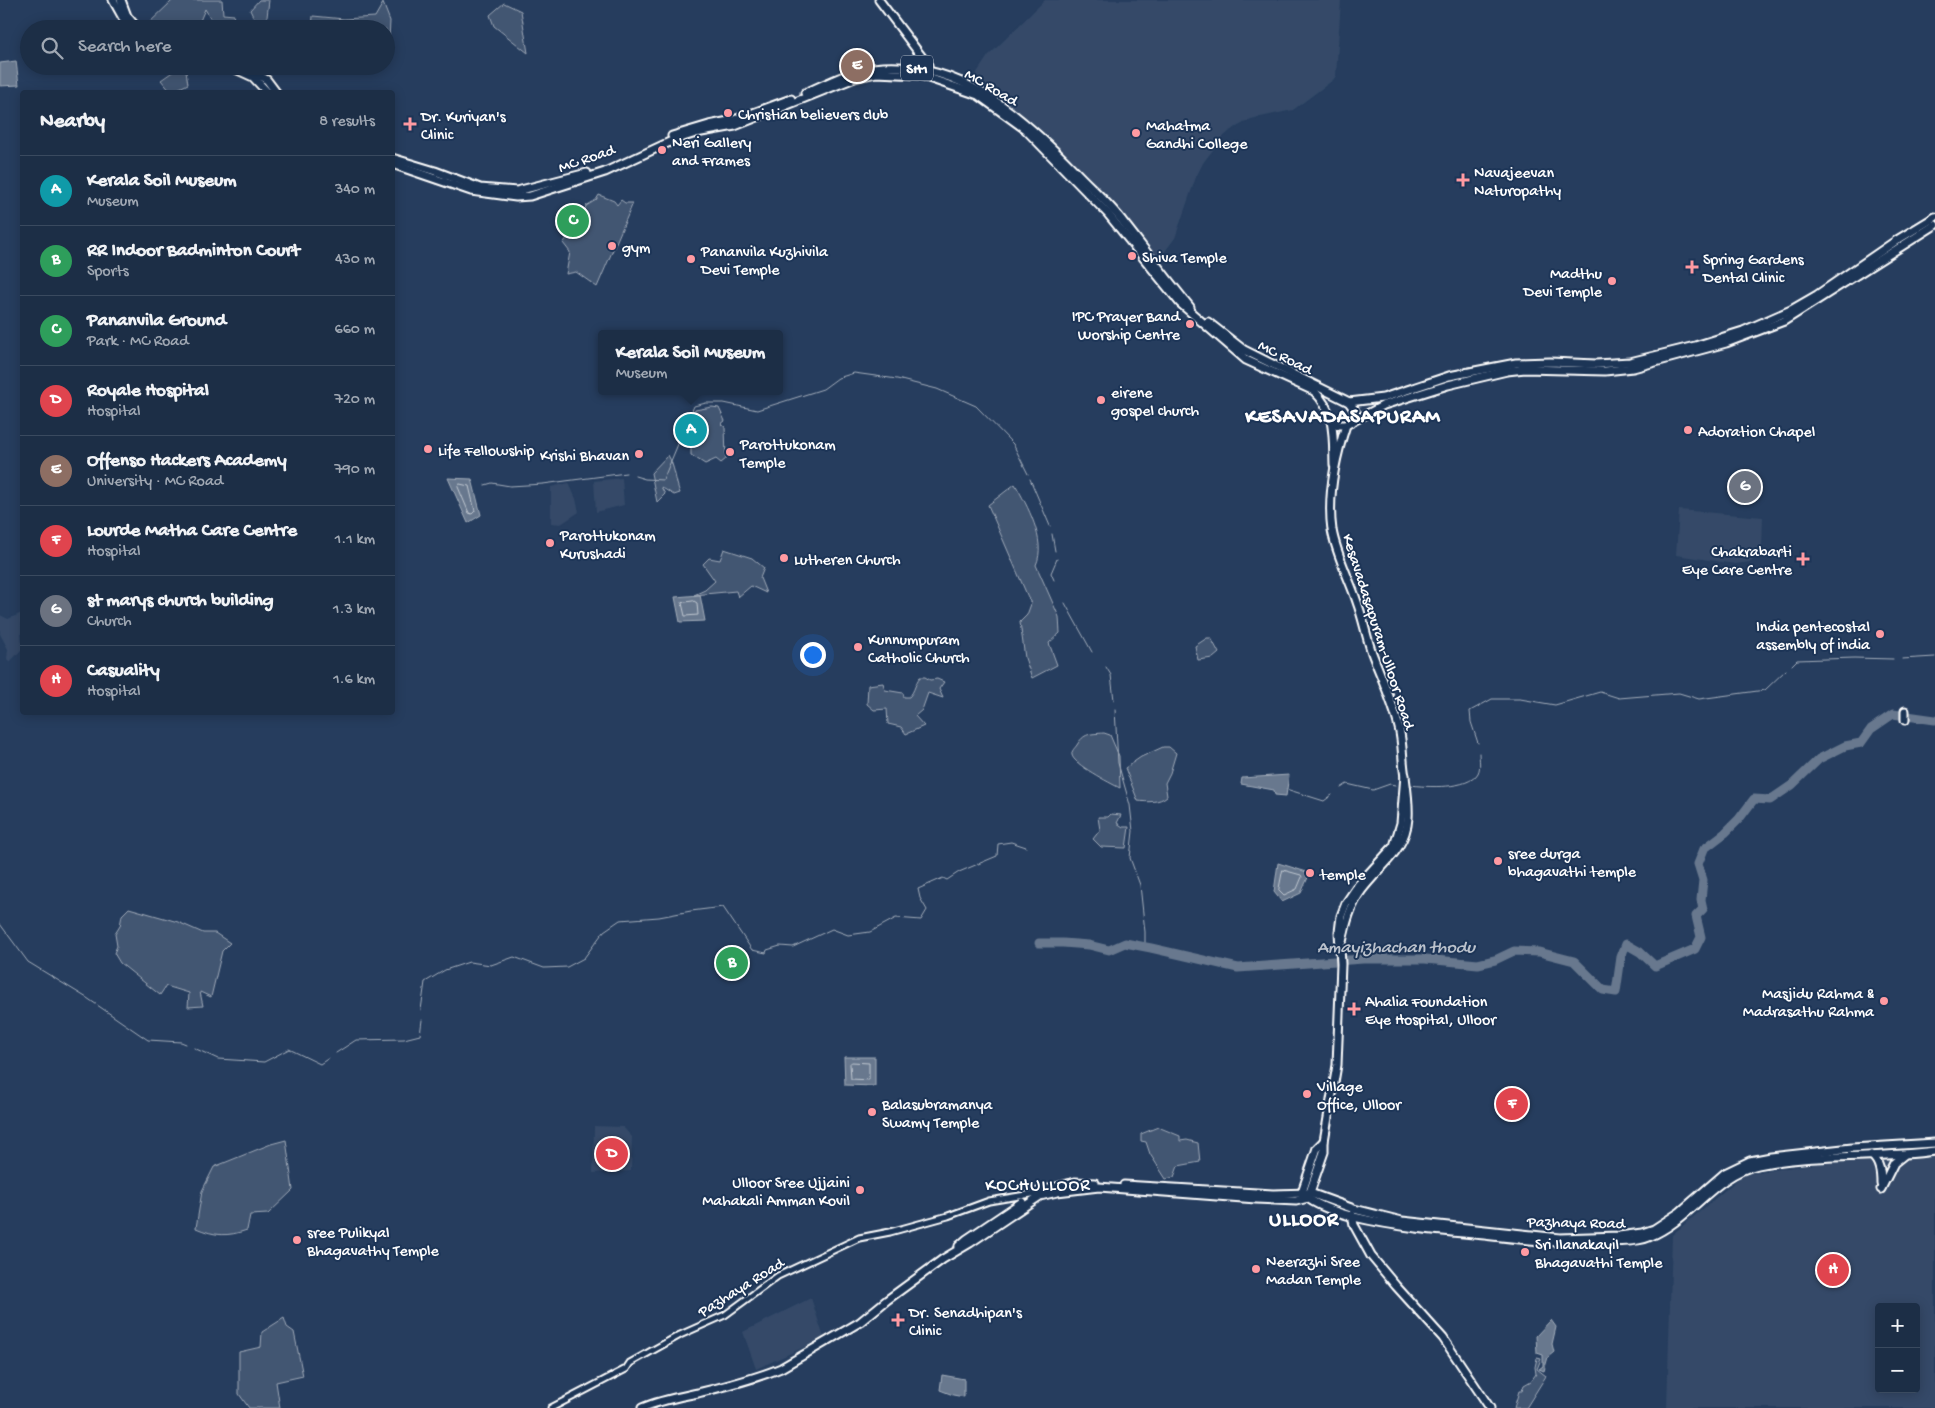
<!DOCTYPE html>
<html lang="en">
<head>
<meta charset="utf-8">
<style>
  :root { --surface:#1c2e46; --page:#293a51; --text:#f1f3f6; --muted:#a0a8b3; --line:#3a4a5f; --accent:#bca0f2 }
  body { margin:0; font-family:"Gochi Hand",sans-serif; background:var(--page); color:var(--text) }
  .controls { position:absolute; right:15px; bottom:15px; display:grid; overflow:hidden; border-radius:5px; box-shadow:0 2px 12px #0003 }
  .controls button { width:45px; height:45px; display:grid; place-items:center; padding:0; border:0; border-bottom:1px solid var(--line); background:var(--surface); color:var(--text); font:25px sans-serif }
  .you { position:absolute; left:812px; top:654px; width:18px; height:18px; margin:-12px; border:4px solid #fff; border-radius:50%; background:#1a73e8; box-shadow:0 0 0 8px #1a73e833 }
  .badge { display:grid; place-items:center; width:32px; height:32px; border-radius:50%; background:var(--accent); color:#fff; font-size:16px; font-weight:700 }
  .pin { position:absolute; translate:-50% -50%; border:2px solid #fff; box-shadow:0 1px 5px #0006 }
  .popup { position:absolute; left:598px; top:330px; width:185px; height:65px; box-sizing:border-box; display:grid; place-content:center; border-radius:5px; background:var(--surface); filter:drop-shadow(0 1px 4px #0005); font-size:16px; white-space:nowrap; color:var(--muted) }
  .popup b { font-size:19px; color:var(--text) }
  .popup::after { content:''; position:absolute; left:50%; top:100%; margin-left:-10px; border:10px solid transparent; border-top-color:var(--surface) }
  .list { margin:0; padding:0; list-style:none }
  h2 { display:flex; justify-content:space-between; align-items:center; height:65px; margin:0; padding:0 20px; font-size:21px }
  h2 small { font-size:16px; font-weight:400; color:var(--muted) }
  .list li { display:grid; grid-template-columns:32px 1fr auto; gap:15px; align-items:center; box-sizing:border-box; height:70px; padding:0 20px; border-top:1px solid var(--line) }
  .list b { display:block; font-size:19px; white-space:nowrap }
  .list p { margin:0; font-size:16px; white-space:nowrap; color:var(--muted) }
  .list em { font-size:16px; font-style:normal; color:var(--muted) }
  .icon { flex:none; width:28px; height:28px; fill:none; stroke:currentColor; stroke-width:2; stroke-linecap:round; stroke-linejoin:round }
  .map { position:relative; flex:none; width:1935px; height:1408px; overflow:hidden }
  .search { position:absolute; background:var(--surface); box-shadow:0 2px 12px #0003; left:20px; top:20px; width:375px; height:55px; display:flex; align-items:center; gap:12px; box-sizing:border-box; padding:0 18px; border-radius:28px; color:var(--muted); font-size:19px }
  .panel { position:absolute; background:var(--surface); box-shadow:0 2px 12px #0003; left:20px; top:90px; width:375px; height:625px; border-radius:5px }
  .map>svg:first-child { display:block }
  .built { fill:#344a68; fill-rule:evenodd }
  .green { fill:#425672; stroke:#a0aab8 }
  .water { fill:#67788e; stroke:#a4aebb }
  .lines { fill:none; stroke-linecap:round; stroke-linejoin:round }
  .shore { stroke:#c2c9d2; stroke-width:1 }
  .stream { stroke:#a4aebb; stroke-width:1 }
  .river { stroke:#67788e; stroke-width:9 }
  .minor-casing { stroke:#fff; stroke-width:9 }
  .major-casing { stroke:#fff; stroke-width:11 }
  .minor { stroke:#1d3557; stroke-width:5 }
  .major { stroke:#1d3557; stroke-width:7 }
  .poi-dot { fill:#ff9aa2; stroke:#1d3557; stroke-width:2 }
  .labels { text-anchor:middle; stroke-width:4; stroke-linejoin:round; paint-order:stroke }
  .shield { fill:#1d3557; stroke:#bbc2cd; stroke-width:1 }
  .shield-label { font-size:15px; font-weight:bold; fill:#fff }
  .street-label { font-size:16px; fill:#fff; stroke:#1d3557 }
  .poi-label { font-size:16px; fill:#fff; stroke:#1d3557; text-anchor:start }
  .water-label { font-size:18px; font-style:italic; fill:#bbc2cc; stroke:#1d3557 }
  .neighbourhood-label { font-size:18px; letter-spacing:1px; fill:#fff; stroke:#1d3557 }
  .district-label { font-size:21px; font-weight:bold; letter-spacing:1px; fill:#fff; stroke:#1d3557 }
</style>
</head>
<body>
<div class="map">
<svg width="1935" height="1408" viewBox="0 0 1935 1408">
  <rect width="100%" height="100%" fill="#263d5e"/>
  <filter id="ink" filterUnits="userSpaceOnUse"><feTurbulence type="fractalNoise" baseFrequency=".02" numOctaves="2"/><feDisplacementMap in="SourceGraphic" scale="10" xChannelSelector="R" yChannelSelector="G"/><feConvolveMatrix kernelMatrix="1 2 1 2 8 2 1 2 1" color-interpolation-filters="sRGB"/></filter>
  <g filter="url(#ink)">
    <!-- built -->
    <g class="built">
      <path d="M 1045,0 L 1341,0 L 1336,76 L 1333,80 L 1293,110 L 1251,119 L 1231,130 L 1222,138 L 1203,163 L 1196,177 L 1175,238 L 1157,262 L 1077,167 L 1048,136 L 1031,121 L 997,98 L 972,85 L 972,80 L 988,56 Z"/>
      <path d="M 622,478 L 624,505 L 596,512 L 594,481 Z"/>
      <path d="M 569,483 L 576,499 L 579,512 L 561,524 L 551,523 L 551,487 Z"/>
      <path d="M 1679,510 L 1763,517 L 1762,548 L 1751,562 L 1735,564 L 1676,555 Z"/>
      <path d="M 22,613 L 21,635 L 22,649 L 10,662 L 7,659 L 8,649 L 0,634 L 0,615 L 8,619 Z"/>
      <path d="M 594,1126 L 623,1127 L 632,1137 L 631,1171 L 593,1173 Z"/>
      <path d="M 1930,1156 L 1935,1157 L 1935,1408 L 1667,1408 L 1672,1235 L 1744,1174 L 1850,1159 L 1905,1160 ZM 1879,1307 L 1916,1307 L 1916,1389 L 1879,1389 Z"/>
      <path d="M 811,1298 L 824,1338 L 756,1369 L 743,1332 Z"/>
    </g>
    <!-- green -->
    <g class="green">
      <path d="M 173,0 L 222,0 L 223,14 L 234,15 L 231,25 L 213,22 L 205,9 L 199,23 L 189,29 L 147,25 Z"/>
      <path d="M 259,0 L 269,0 L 267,17 L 273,29 L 259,29 L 250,10 Z"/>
      <path d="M 383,3 L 390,21 L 388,60 L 386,60 L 386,29 L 312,29 L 313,16 L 344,19 L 375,17 Z"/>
      <path d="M 504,3 L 521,11 L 528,53 L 494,26 L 490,15 Z"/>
      <path d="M 181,66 L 185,66 L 188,84 L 171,92 L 161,80 Z"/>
      <path d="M 599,195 L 614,201 L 617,205 L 621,200 L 625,203 L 633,203 L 597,287 L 576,272 L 566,274 L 570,252 L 563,243 L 572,233 L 582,227 L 564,226 L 564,214 L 583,215 L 586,206 L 596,200 Z"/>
      <path d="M 712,407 L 719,408 L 725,421 L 721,424 L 725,427 L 726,459 L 721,463 L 716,459 L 705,464 L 691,455 L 691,418 L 695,410 Z"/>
      <path d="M 668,455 C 675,467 675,480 680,493 L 674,495 L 661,487 L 665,494 L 657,502 L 651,473 Z"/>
      <path d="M 1015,484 C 1027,505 1047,541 1036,565 L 1059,617 L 1060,633 L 1049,643 L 1057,665 L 1032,678 L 1025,658 L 1020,622 L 1027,615 L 1031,604 L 988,505 Z"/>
      <path d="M 724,549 L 752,558 L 764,568 L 760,578 L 766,593 L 751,586 L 738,597 L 736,591 L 694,595 L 705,590 L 715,581 L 703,564 L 709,558 L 720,560 Z"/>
      <path d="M 1207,638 L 1211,638 L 1219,653 L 1213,658 L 1198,660 L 1195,646 Z"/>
      <path d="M 920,677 L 925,677 L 930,680 L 937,679 L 944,682 L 939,689 L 943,698 L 928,693 L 922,710 L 915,716 L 924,726 L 906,734 L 901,727 L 888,724 L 887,709 L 874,710 L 867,704 L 868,685 L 883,683 L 885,690 L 903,693 L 904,697 L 909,697 C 915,691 915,683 920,677 Z"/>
      <path d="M 1104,733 L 1110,735 L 1119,756 L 1120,788 C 1110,783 1073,764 1072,755 C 1071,751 1075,748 1077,745 C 1084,733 1090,734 1104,733 Z"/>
      <path d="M 1163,747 L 1169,747 L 1176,753 L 1170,773 L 1165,783 L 1167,796 C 1159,803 1147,802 1138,801 L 1125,768 L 1141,757 Z"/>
      <path d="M 1111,814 L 1121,815 L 1117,823 L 1123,827 L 1129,827 L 1126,848 L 1101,847 L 1093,839 L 1100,830 L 1098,817 L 1108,817 Z"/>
      <path d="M 129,908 L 178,922 L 203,933 L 215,933 L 230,943 L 222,951 L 211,997 L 200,992 L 203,1006 L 188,1007 L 189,993 L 166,986 L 160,995 L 120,963 L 114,953 L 117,946 L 115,934 L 120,926 L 122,915 Z"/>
      <path d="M 1158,1127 L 1180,1136 L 1180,1141 L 1187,1140 L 1198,1143 L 1200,1162 L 1178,1166 L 1174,1177 L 1166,1179 L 1150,1154 L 1146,1142 L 1141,1141 L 1141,1134 Z"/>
      <path d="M 286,1140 L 293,1190 L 268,1214 L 250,1215 L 247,1230 C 227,1237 215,1236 196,1228 L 202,1191 L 214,1167 L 271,1144 Z"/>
      <path d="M 284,1318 L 287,1327 L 294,1332 L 303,1376 L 276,1382 L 280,1408 L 249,1408 L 239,1394 L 239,1352 L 261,1347 L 262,1332 Z"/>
      <path d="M 1537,1358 L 1541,1359 L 1537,1369 L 1546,1376 L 1526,1408 L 1514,1408 L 1519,1391 L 1522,1391 L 1524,1385 L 1531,1381 L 1536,1374 L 1535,1367 Z"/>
    </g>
    <!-- water -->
    <g class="water">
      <path d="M 16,61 L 19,85 L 0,86 L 0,63 Z"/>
      <path d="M 448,478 L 472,479 L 481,515 L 468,523 Z"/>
      <path d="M 700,595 L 705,621 L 680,622 L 675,597 Z"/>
      <path d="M 1289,775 L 1286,796 L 1275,795 L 1274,790 L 1241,784 L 1242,778 Z"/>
      <path d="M 1278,863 L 1310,873 L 1301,893 L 1282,902 L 1274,892 Z"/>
      <path d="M 844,1057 L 875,1057 L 875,1086 L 845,1085 Z"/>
      <path d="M 1551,1320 L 1556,1327 L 1552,1344 L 1554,1352 L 1548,1357 L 1544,1371 L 1539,1369 L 1543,1366 L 1543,1355 L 1537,1353 L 1536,1336 Z"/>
      <path d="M 942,1375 L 964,1379 L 964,1397 L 953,1395 L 940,1390 Z"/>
    </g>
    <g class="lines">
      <!-- shore -->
      <g class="shore">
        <path d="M 460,484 L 469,486 L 475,511 L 472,514 L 469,513 L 458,487 Z"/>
        <path d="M 694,601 L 697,603 L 698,615 L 685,616 L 682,603 Z"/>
        <path d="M 1283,870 L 1301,875 L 1302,877 L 1297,889 L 1284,895 L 1279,890 Z"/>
        <path d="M 852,1062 L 869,1063 L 869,1080 L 851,1079 L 850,1064 Z"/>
      </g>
      <!-- stream -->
      <g class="stream">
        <path d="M 635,476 L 645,479 L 663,480 L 694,406 L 706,403 L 724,403 L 757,410 L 823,389 L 838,378 L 854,373 L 897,379 L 937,389 L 976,406 L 1013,444 L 1028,474"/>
        <path d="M 1030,479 L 1050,526"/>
        <path d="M 485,485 L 492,483 L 510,486 L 543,484 L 626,473"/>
        <path d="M 1052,534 L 1055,551"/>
        <path d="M 1054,580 L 1051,573 L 1057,559"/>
        <path d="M 1065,603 L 1092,652"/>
        <path d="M 1902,659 L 1935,657"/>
        <path d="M 1792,665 L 1797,660 L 1854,658 L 1893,659"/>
        <path d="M 1106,667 L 1111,675 L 1114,700"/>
        <path d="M 1115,709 L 1118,763 L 1130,805 L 1133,831 L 1130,858 L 1140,885 L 1145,932 L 1145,947"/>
        <path d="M 1478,743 L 1471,722 L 1470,711 L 1492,699 L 1520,699 L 1555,705 L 1600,692 L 1619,698 L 1679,693 L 1699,699 L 1765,690 L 1786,670"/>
        <path d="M 1410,785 C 1426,787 1469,790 1478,773 C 1481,767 1479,759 1479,753"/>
        <path d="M 1341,788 L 1347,784 L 1373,790 L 1390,784 L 1395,785"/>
        <path d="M 1286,789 L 1324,801 L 1332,795"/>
        <path d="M 0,924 L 28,962 L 87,998 L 148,1040 L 181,1042 L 186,1044"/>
        <path d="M 421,1010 L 425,982 L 445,970 L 469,962 L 491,965 L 514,957 L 544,968 L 567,967 L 584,958 L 604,931 L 620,920 L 659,917 L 691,911 L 723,907 L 752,950 L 766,953 L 767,950 L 780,946 L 793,947 L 832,929 L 848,935 L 870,932 L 896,918 L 921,920 L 927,910 L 920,898 L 918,889 L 943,878 L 947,880 L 959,872 L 997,856 L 998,844 L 1011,842 L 1026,847"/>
        <path d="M 194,1048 L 218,1059 L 264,1062 L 289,1049 L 320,1064 L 329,1058"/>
        <path d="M 336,1053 L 356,1040 L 404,1039 L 420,1035 L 422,1020"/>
      </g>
      <!-- river -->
      <path class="river" d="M 1039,943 L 1063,943 L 1089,945 L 1109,950 L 1125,943 L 1151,948 L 1238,968 L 1363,959 L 1425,959 L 1478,964 L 1495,960 L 1514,951 L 1539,952 L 1574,961 L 1603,990 L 1616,992 L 1621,957 L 1626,944 L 1640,952 L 1655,966 L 1695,949 L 1701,937 L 1696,916 L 1703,909 L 1701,900 L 1703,880 L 1698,864 L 1704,849 L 1725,833 L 1739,819 L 1754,799 L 1770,800 L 1792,785 L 1819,759 L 1845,746 L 1861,743 L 1871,729 L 1893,714 L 1935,720"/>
      <defs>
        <path id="minor" d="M 551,1408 L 626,1369 L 630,1363 L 680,1335 L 725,1315 L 778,1276 L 859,1238 L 890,1232 L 948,1216 L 989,1201 L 1038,1193"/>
        <g id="major">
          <path d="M 113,0 L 123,18 L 132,29"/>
          <path d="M 121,0 L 127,16 L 138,29"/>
          <path d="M 879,0 L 928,65 L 928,75"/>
          <path d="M 229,66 L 253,77 L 267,92"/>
          <path d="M 244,66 L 267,80 L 276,92"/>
          <path d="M 805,93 C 826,84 850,71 873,68 C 957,58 1020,114 1075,171 C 1091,188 1110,204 1124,223 C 1146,251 1167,279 1190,307"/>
          <path d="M 672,136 L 709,125 L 734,120 L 791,99"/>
          <path d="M 392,158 L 435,171 L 480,188 L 517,191 L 587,173"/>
          <path d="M 392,164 L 471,191 L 516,197 L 530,196 L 605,172 L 674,140 L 696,133 L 735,126 L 855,78 L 876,73 L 920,75 L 978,95 L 1025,129 L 1108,214 L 1180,303 L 1246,360 L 1314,391 C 1336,412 1333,437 1334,465"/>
          <path d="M 1208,322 L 1244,350 L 1349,402 L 1355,411 L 1352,422"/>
          <path d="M 1349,402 L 1383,398 L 1449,376 L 1516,363 L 1550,362 L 1596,364 L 1630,362 L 1695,346 L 1743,331 L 1791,310 L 1817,295 L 1897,240 L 1935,217"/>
          <path d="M 1332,420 L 1338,425 L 1346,425 L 1384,405 L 1448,385 L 1507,371 L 1525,369 L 1605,371 L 1633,368 L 1726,343 L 1784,321 L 1935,225"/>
          <path d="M 1905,711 L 1905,720"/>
          <path d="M 1342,942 C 1346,923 1350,906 1362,890 C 1380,866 1406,850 1408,818 C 1409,804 1407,791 1405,777 C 1402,760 1403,744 1399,728 C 1393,702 1381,677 1372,653 C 1366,636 1363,618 1357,602 C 1349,578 1336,554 1332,530 C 1327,495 1335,459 1346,425"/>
          <path d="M 1871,1155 C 1880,1162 1881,1173 1881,1184"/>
          <path d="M 1124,1185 L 1273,1194 L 1310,1193 L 1354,1209 L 1402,1221 L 1560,1238 L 1619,1236 L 1642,1233 L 1654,1229 L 1680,1212 L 1725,1173 L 1750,1161 L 1771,1157 L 1852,1148 L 1935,1143"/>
          <path d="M 1881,1189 L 1894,1163 L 1904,1155"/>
          <path d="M 1037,1192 L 1075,1182 L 1095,1183"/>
          <path d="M 1302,1192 L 1317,1148 L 1324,1141"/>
          <path d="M 1305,1196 C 1317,1206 1339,1213 1354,1217 C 1396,1227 1440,1231 1484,1235 C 1527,1240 1569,1245 1612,1242 C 1624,1241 1638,1242 1649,1237 C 1691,1220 1713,1175 1758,1165 C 1817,1153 1876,1159 1935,1151"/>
          <path d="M 1352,1215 L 1354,1225 L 1371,1256 L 1396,1286 L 1443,1338 L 1490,1408"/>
          <path d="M 959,1246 L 967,1239 L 1022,1202"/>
          <path d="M 642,1408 C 660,1400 679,1397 698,1393 C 726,1386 755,1379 781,1368 L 860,1322 L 887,1300 L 943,1259 L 970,1243 L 1040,1196 L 1057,1192 L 1099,1187 L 1256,1199 L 1296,1201 L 1308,1198 L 1324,1152 L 1324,1141 L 1337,1065 L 1341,964 L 1339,932 L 1341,916 L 1346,903 L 1359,884 L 1394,846 L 1401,823 L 1405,775"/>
        </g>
      </defs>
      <!-- minor casing -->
      <use href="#minor" class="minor-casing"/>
      <!-- major casing -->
      <use href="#major" class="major-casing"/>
      <!-- minor -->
      <use href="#minor" class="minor"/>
      <!-- major -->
      <use href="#major" class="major"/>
    </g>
  </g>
  <!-- markers -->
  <g class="poi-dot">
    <circle cx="728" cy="113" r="5"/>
    <path d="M407.5 116.5h5v5h5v5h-5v5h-5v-5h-5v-5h5z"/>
    <circle cx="1136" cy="133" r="5"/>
    <circle cx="662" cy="150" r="5"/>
    <path d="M1460.5 172.5h5v5h5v5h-5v5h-5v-5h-5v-5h5z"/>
    <circle cx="612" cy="246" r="5"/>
    <circle cx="1132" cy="256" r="5"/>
    <circle cx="691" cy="259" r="5"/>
    <path d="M1689.5 259.5h5v5h5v5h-5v5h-5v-5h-5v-5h5z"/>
    <circle cx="1612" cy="281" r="5"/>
    <circle cx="1190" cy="324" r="5"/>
    <circle cx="1101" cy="400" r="5"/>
    <circle cx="1688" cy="430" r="5"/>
    <circle cx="428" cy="449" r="5"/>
    <circle cx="730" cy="452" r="5"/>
    <circle cx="639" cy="454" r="5"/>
    <circle cx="550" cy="543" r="5"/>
    <circle cx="784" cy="558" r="5"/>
    <path d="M1800.5 551.5h5v5h5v5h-5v5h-5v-5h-5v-5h5z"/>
    <circle cx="1880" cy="634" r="5"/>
    <circle cx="858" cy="647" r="5"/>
    <circle cx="1498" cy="861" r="5"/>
    <circle cx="1310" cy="873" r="5"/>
    <circle cx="1884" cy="1001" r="5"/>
    <path d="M1351.5 1001.5h5v5h5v5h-5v5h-5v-5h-5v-5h5z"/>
    <circle cx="1307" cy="1094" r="5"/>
    <circle cx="872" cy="1112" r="5"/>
    <circle cx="860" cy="1190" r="5"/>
    <circle cx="297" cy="1240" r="5"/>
    <circle cx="1525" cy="1252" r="5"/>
    <circle cx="1256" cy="1269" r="5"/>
    <path d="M895.5 1312.5h5v5h5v5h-5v5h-5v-5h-5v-5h5z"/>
  </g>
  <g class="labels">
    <!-- shield labels -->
    <rect class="shield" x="901" y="55.5" width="32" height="25" rx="4"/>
    <g class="shield-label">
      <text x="917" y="73">SH1</text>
    </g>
    <!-- street labels -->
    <g class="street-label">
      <text transform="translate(992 86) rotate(30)" y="6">MC Road</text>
      <text transform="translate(586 157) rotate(-19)" y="6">MC Road</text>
      <text transform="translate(1286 356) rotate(27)" y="6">MC Road</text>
      <text transform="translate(1380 631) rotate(72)" y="6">Kesavadasapuram-Ulloor Road</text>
      <text transform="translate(1576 1221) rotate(1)" y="6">Pazhaya Road</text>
      <text transform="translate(740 1286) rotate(-32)" y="6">Pazhaya Road</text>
    </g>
    <!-- poi labels -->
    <g class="poi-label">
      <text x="738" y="119">Christian believers club</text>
      <text x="421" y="121">Dr. Kuriyan's<tspan x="421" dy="18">Clinic</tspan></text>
      <text x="1146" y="130">Mahatma<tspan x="1146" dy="18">Gandhi College</tspan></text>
      <text x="672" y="147">Neri Gallery<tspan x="672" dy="18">and Frames</tspan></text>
      <text x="1474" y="177">Navajeevan<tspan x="1474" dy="18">Naturopathy</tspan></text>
      <text x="622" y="252">gym</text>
      <text x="701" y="256">Pananvila Kuzhivila<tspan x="701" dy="18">Devi Temple</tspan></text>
      <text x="1142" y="262">Shiva Temple</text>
      <text x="1703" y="264">Spring Gardens<tspan x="1703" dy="18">Dental Clinic</tspan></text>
      <text x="1602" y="278" text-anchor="end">Madthu<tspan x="1602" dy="18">Devi Temple</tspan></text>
      <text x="1180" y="321" text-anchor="end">IPC Prayer Band<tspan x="1180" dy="18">Worship Centre</tspan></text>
      <text x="1111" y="397">eirene<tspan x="1111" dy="18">gospel church</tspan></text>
      <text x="1698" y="436">Adoration Chapel</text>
      <text x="740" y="449">Parottukonam<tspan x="740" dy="18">Temple</tspan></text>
      <text x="438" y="455">Life Fellowship</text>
      <text x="629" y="460" text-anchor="end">Krishi Bhavan</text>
      <text x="560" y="540">Parottukonam<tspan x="560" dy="18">Kurushadi</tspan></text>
      <text x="1792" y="556" text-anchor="end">Chakrabarti<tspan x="1792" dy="18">Eye Care Centre</tspan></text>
      <text x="794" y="564">Lutheren Church</text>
      <text x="1870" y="631" text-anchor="end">India pentecostal<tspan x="1870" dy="18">assembly of india</tspan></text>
      <text x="868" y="644">Kunnumpuram<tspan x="868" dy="18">Catholic Church</tspan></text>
      <text x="1508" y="858">sree durga<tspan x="1508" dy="18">bhagavathi temple</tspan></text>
      <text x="1320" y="879">temple</text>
      <text x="1874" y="998" text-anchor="end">Masjidu Rahma &amp;<tspan x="1874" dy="18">Madrasathu Rahma</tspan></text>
      <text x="1365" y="1006">Ahalia Foundation<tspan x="1365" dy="18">Eye Hospital, Ulloor</tspan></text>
      <text x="1317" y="1091">Village<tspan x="1317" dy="18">Office, Ulloor</tspan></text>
      <text x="882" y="1109">Balasubramanya<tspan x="882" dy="18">Swamy Temple</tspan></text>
      <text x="850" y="1187" text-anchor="end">Ulloor Sree Ujjaini<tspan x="850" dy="18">Mahakali Amman Kovil</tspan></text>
      <text x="307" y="1237">sree Pulikyal<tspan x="307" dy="18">Bhagavathy Temple</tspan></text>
      <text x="1535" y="1249">Sri Ilanakayil<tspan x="1535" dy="18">Bhagavathi Temple</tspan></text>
      <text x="1266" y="1266">Neerazhi Sree<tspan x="1266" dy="18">Madan Temple</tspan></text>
      <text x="909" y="1317">Dr. Senadhipan's<tspan x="909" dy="18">Clinic</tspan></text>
    </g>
    <!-- water labels -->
    <g class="water-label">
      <text x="1396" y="952">Amayizhachan thodu</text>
    </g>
    <!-- neighbourhood labels -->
    <g class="neighbourhood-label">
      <text x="1038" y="1190">KOCHULLOOR</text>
    </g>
    <!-- district labels -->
    <g class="district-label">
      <text x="1343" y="422">KESAVADASAPURAM</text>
      <text x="1304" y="1225">ULLOOR</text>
    </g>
  </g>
</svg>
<div class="controls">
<button>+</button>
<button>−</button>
</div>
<div class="you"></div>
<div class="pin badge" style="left:691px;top:430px;background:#0f9aa8">A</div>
<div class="popup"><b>Kerala Soil Museum</b>Museum</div>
<div class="pin badge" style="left:732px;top:963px;background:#2e9e5b">B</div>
<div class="pin badge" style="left:573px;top:221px;background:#2e9e5b">C</div>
<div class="pin badge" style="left:612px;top:1154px;background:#e0444e">D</div>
<div class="pin badge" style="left:857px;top:66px;background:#8d6e63">E</div>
<div class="pin badge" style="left:1512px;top:1104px;background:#e0444e">F</div>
<div class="pin badge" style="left:1745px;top:487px;background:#6b7280">G</div>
<div class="pin badge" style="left:1833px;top:1270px;background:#e0444e">H</div>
<div class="search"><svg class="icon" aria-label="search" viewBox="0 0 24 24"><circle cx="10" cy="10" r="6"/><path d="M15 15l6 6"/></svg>Search here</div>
<section class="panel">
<h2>Nearby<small>8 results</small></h2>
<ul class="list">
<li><span class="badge" style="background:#0f9aa8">A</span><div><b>Kerala Soil Museum</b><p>Museum</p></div><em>340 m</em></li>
<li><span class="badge" style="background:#2e9e5b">B</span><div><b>RR Indoor Badminton Court</b><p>Sports</p></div><em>430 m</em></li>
<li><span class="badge" style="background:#2e9e5b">C</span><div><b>Pananvila Ground</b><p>Park · MC Road</p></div><em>660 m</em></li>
<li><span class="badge" style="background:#e0444e">D</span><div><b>Royale Hospital</b><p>Hospital</p></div><em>720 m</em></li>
<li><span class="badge" style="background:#8d6e63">E</span><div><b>Offenso Hackers Academy</b><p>University · MC Road</p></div><em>790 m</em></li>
<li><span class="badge" style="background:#e0444e">F</span><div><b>Lourde Matha Care Centre</b><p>Hospital</p></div><em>1.1 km</em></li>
<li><span class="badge" style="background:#6b7280">G</span><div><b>st marys church building</b><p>Church</p></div><em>1.3 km</em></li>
<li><span class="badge" style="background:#e0444e">H</span><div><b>Casuality</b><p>Hospital</p></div><em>1.6 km</em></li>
</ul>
</section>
</div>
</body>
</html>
